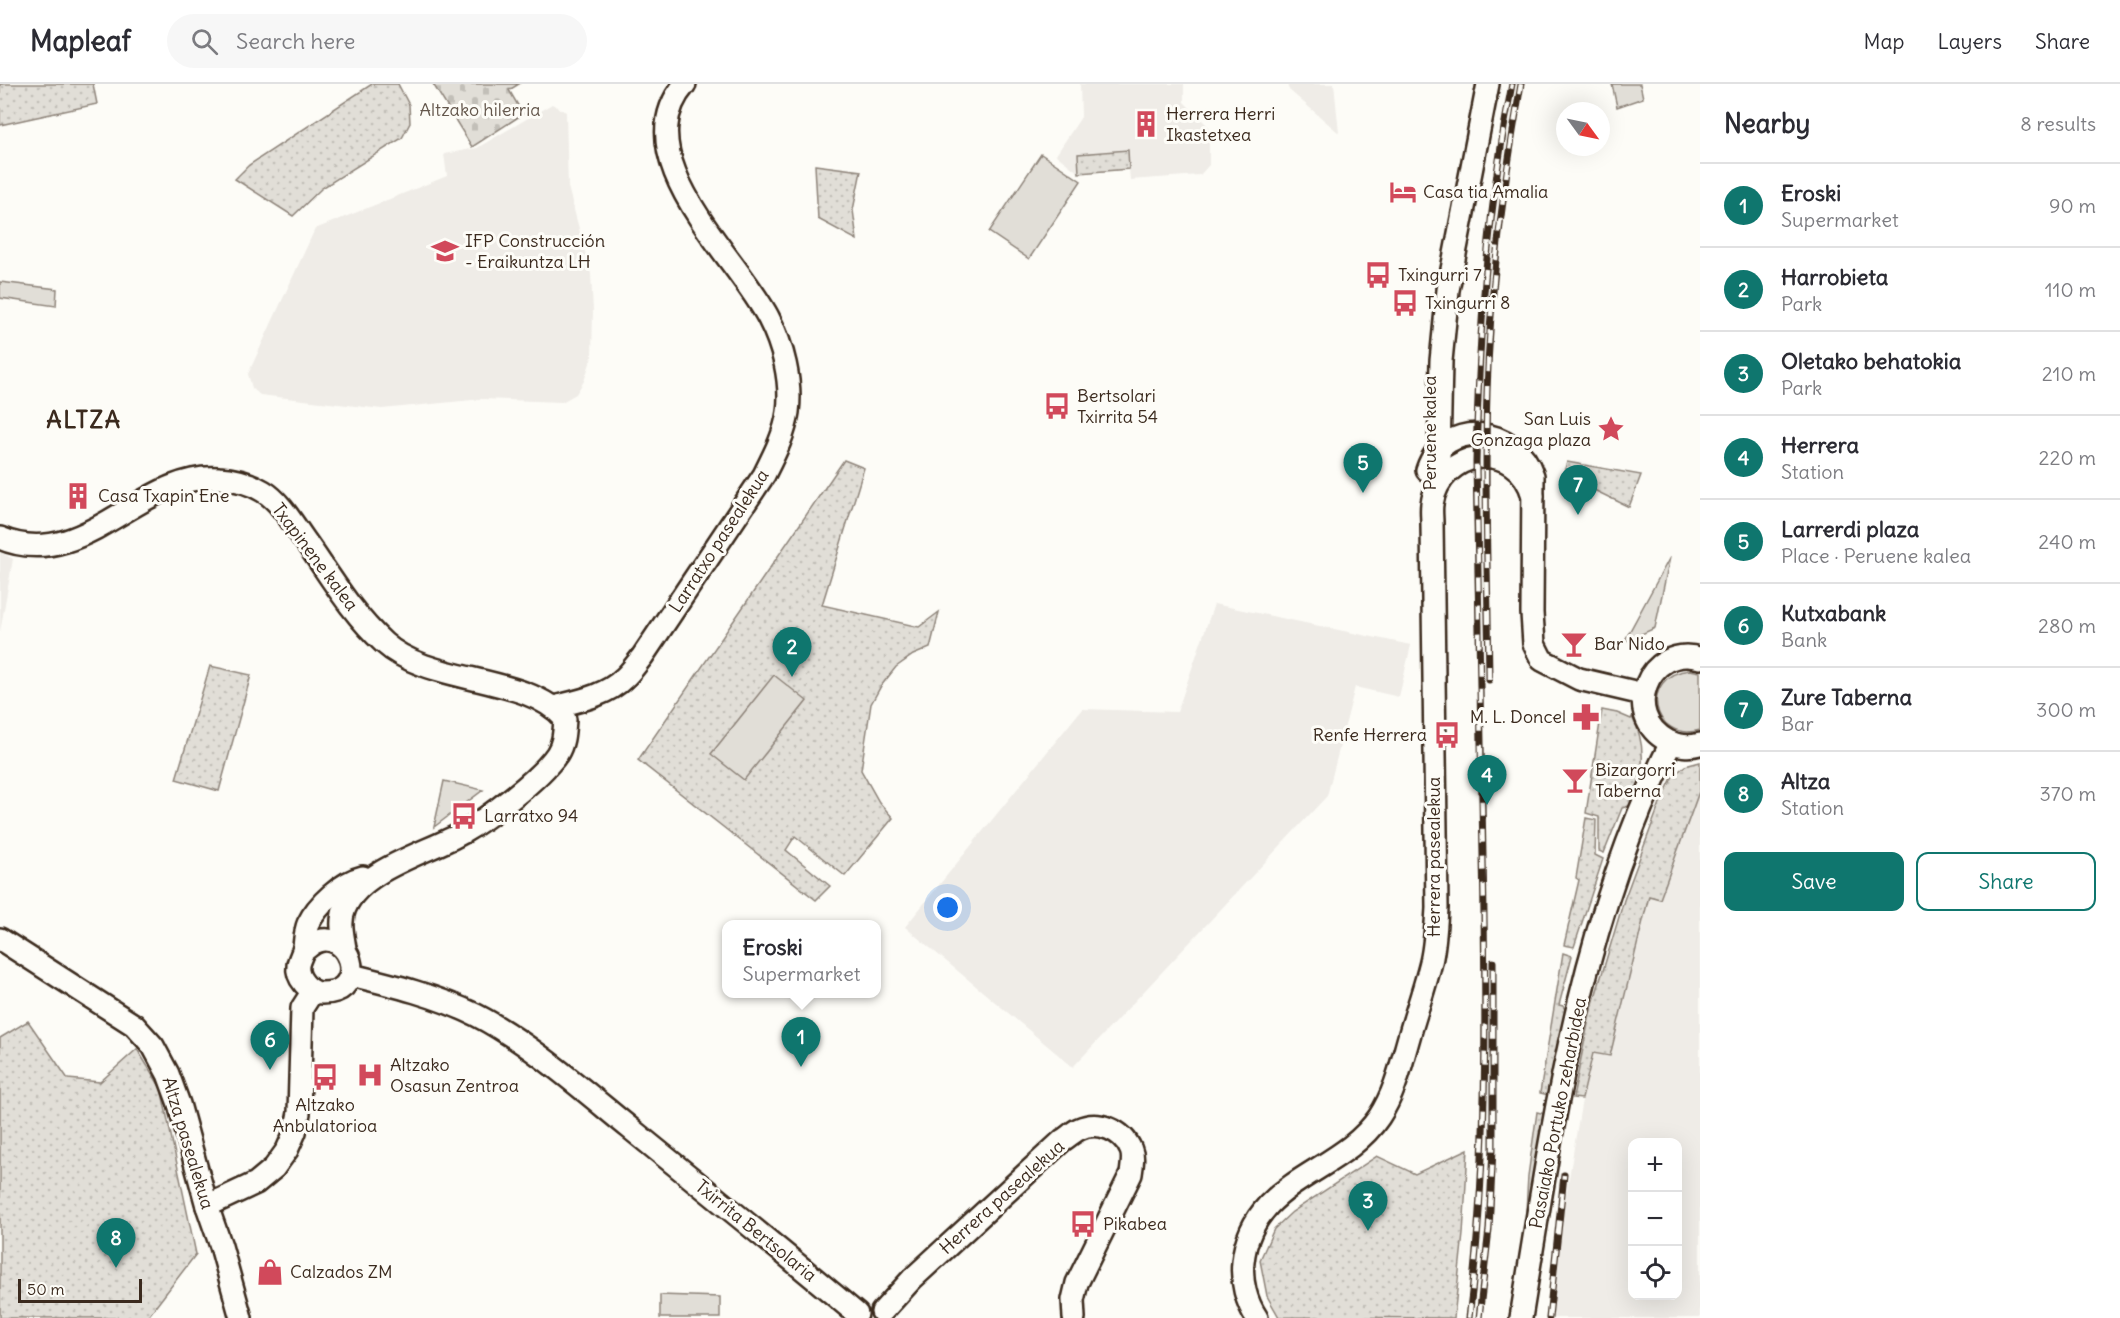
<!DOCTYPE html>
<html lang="en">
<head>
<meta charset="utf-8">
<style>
  :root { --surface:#fff; --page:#f7f7f7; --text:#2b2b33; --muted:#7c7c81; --line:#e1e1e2; --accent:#0f766e }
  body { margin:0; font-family:Delius,sans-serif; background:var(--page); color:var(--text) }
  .controls { position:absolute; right:18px; bottom:18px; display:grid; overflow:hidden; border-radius:12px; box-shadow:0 6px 24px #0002 }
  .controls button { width:54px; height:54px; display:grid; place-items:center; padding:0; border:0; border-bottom:2px solid var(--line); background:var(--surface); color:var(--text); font:30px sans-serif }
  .compass { position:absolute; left:1556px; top:18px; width:54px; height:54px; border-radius:50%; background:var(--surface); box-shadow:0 6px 24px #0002; rotate:123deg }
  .scale { position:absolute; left:18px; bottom:15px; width:124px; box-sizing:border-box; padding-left:6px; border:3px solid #3b2a1e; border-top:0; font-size:16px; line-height:21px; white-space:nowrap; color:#3b2a1e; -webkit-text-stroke:4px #fdfcf7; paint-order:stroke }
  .you { position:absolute; left:948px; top:824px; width:21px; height:21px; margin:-15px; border:4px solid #fff; border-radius:50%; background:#1a73e8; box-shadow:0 0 0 9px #1a73e833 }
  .badge { display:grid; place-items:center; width:39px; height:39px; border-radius:50%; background:var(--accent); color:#fff; font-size:20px; font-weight:700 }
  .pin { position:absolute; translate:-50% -50px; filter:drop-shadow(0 2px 3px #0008) }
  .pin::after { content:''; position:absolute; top:32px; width:21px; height:18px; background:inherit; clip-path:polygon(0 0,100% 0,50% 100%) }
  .popup { position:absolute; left:722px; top:836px; width:159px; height:78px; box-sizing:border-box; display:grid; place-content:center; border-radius:12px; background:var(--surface); filter:drop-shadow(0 2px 4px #0005); font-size:20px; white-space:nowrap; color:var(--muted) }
  .popup b { font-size:22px; color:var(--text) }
  .popup::after { content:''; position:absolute; left:50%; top:100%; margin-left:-12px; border:12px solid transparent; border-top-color:var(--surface) }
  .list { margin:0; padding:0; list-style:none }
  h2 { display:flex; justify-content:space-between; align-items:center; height:78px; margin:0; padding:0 24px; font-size:26px }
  h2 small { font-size:20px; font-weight:400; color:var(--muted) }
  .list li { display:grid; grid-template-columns:39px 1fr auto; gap:18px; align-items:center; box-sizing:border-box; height:84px; padding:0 24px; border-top:2px solid var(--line) }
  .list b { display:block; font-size:22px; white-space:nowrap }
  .list p { margin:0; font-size:20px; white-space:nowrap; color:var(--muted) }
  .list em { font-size:20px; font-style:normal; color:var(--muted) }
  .actions { display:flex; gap:12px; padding:18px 24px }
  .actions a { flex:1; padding:14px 0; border:2px solid var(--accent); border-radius:12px; text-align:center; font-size:21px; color:var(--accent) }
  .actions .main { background:var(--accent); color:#fff }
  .icon { flex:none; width:33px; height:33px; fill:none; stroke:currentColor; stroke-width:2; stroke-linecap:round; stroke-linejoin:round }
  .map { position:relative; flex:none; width:1700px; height:1234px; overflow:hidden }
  header { display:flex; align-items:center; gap:36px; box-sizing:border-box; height:84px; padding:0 30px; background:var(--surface); border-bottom:2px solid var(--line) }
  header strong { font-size:28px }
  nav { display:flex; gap:33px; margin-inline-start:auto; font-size:21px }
  .search { width:420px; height:54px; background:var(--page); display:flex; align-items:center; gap:15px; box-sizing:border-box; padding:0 21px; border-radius:33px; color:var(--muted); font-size:22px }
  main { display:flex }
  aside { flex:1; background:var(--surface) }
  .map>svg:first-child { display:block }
  .built { fill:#efece7; fill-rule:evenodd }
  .grass { fill:url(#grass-dots); stroke:#8e847a; stroke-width:1.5 }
  .cemetery { fill:url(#cemetery-stones); stroke:#8e847a; stroke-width:1.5 }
  .garden { fill:#e1ded7; stroke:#8e847a; stroke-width:1.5 }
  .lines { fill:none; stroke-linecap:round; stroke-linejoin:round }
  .secondary-casing { stroke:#3b2a1e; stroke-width:26 }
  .secondary { stroke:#fdfcf7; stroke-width:21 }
  .rail-casing { stroke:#3b2a1e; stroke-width:7 }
  .rail { stroke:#fdfcf7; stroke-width:4.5; stroke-dasharray:14; stroke-linecap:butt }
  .labels { text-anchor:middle; stroke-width:6; stroke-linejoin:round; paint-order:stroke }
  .park-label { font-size:18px; fill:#64574c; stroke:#fdfcf7 }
  .poi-label { font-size:18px; fill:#3b2a1e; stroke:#fdfcf7; text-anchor:start }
  .street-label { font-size:18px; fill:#3b2a1e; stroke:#fdfcf7 }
  .district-label { font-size:24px; font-weight:bold; letter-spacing:1.5px; fill:#3b2a1e; stroke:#fdfcf7 }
</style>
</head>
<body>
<header>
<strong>Mapleaf</strong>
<div class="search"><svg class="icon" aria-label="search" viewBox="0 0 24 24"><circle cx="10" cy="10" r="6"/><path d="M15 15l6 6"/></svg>Search here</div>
<nav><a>Map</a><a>Layers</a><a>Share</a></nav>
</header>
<main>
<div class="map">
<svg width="1700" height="1234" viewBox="0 0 1700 1234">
  <defs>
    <pattern id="grass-dots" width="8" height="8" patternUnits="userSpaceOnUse" patternTransform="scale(1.5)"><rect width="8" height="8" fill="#e1ded7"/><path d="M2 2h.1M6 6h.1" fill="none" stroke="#c2bfb8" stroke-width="1.8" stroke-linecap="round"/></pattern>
    <pattern id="cemetery-stones" width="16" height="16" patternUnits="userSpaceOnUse" patternTransform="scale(1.5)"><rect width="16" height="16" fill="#e1ded7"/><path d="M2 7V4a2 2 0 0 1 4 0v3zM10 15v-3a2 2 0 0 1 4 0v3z" fill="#c2bfb8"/></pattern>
  </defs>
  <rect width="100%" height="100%" fill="#fdfcf7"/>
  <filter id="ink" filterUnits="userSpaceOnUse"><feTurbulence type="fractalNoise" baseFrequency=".0167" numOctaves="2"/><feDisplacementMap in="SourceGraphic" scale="12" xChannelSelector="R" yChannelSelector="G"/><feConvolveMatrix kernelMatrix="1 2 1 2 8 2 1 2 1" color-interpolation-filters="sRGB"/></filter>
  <g filter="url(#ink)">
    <!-- built -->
    <g class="built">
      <path d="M 1080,0 L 1184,0 L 1184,18 L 1209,43 L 1209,81 L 1200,91 L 1130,96 L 1129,85 L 1079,89 L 1056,71 L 1081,33 Z"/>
      <path d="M 1287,0 L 1334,0 L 1339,49 L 1289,6 Z"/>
      <path d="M 552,20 L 566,28 L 568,103 L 591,190 L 593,227 L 592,273 L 584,297 L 576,310 L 562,318 L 482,315 L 382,325 L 260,311 L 252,304 L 248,290 L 315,145 L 447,92 L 444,70 L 477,64 Z"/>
      <path d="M 0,468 L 13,475 L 0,548 Z"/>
      <path d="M 1214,520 L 1411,561 L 1399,613 L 1355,603 L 1327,712 L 1073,983 L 905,843 L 1082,625 L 1177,628 Z"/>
      <path d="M 1700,705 L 1700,1234 L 1546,1234 L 1581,1021 L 1593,969 L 1610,972 L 1649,811 L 1660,815 ZM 1632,1058 L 1678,1058 L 1678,1212 L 1632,1212 Z"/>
    </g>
    <!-- grass -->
    <g class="grass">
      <path d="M 0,0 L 93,0 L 97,20 L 0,41 Z"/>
      <path d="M 372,0 L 398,0 L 409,21 L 410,39 L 402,54 L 322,104 L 293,132 L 235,95 L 249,81 Z"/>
      <path d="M 1128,66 L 1129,85 L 1079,89 L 1078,70 Z"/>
      <path d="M 815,81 L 861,87 L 853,126 L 857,156 L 818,135 Z"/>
      <path d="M 844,376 L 864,384 L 822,521 L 919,543 L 939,528 L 930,564 L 913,571 L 896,583 L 881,602 L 871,620 L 861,686 L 879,718 L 893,734 L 845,792 L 795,752 L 786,766 L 830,802 L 816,816 L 638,676 Z"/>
      <path d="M 1567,378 L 1641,391 L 1629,423 L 1563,391 Z"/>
      <path d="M 210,582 L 251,591 L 219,707 L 176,695 Z"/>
      <path d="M 1602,626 L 1617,629 L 1631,635 L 1632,633 C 1648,662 1643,692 1632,721 L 1622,724 L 1604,769 L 1599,767 L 1599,733 L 1586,729 Z"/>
      <path d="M 1700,678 L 1700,705 L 1660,815 L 1649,812 L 1610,972 L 1593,969 L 1582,1015 L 1573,1014 L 1590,930 L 1624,816 L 1660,719 L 1673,692 L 1685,682 Z"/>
      <path d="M 1586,734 L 1596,736 L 1595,771 L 1603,775 L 1574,863 L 1564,861 L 1579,796 L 1576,794 Z"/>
      <path d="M 1563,869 L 1572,872 L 1559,921 L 1563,922 L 1567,929 L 1549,1011 L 1540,1009 Z"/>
      <path d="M 28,937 L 68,995 L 100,998 L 137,965 L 161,1004 L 196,1170 L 147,1234 L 0,1234 L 0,954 Z"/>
      <path d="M 1537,1028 L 1545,1030 L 1530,1128 L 1526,1127 L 1528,1092 Z"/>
      <path d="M 1468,1065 L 1463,1150 L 1454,1234 L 1279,1233 L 1267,1212 L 1260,1176 L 1274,1145 L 1292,1128 L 1377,1072 L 1415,1090 Z"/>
    </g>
    <!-- cemetery -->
    <path class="cemetery" d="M 433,0 L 519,0 L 509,6 L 523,30 L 472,63 Z"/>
    <!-- garden -->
    <g class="garden">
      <path d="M 1612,0 L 1640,0 L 1643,14 L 1617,23 Z"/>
      <path d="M 1041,70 L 1081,97 L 1029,175 L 989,148 Z"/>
      <path d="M 0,198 L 57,205 L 56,222 L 0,214 Z"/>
      <path d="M 1670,473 L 1655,544 L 1624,558 Z"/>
      <path d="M 1690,586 L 1700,588 L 1700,646 C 1652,660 1637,591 1690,586 Z"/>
      <path d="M 774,591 L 807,617 L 744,696 L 711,670 Z"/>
      <path d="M 444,697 L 483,706 L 434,743 Z"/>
      <path d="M 660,1211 L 720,1213 L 720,1234 L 660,1234 Z"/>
    </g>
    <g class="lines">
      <defs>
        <g id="secondary">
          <path d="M 1439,373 L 1441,277 L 1448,206 L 1488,0"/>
          <path d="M 1427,386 C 1444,334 1517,341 1533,392 L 1532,529 L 1534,560 L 1542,576 L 1579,595 L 1643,610"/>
          <path d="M 0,454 C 84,490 143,387 219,394 C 234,395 250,399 263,407 C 280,417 292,438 304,455 C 329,490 351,529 384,559 C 430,601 527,590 565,635 C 564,648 564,659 557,670 C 540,695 488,734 462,749 C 427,769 362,785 345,824 C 339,838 343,850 345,865"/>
          <path d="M 1700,574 C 1648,559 1620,632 1668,657 C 1677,662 1690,663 1700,660"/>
          <path d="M 554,623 C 578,617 606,612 624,594 C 631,588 636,580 642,573 L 764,391 C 774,371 785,350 788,328 C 792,297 783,262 769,235 C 738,173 622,73 685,0"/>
          <path d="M 0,855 L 134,941 L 153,962 L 168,990 L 179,1020 L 207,1122 L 221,1162 L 241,1234"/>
          <path d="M 303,867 C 307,865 310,861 314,859 C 340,845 363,882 344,902 C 338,908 330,909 322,909 C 309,909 296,894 298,881 C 299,875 303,869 304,863 C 305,856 305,847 308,840 C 317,821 342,798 363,793"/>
          <path d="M 351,891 C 393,901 437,912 476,931 C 529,958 584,1007 631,1045 C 706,1106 782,1167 857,1230"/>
          <path d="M 207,1122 L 256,1099 L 274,1084 L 287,1066 L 295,1048 L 299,1029 L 302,924 L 313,907"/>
          <path d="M 882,1228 L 912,1195 L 1063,1056 C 1068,1053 1073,1048 1079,1045 C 1098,1036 1123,1046 1131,1066 C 1134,1073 1132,1082 1131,1090 L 1077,1199 L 1073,1216 L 1074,1234"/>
          <path d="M 1257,1234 C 1246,1218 1241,1197 1243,1178 C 1251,1095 1340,1091 1379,1033 C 1395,1009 1401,981 1409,953 C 1416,928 1425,903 1431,878 C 1435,861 1436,842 1437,824 L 1432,439 C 1432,433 1431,426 1432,420 C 1440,366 1516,352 1533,412"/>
          <path d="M 1521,1234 C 1553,1038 1580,838 1671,659"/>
        </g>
      </defs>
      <!-- secondary casing -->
      <use href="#secondary" class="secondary-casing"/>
      <!-- secondary -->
      <use href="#secondary" class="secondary"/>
      <defs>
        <g id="rail">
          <path d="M 1489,596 C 1488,500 1484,404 1487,308 C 1490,204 1503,102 1521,0"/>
          <path d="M 1469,1234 C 1488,1080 1486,926 1483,772 C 1480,641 1479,509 1476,378 C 1479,250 1487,126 1512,0"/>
          <path d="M 1479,1234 L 1489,1145 L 1493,1065 L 1493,878"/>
          <path d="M 1549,1234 L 1564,1091"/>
        </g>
      </defs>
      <!-- rail casing -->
      <use href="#rail" class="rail-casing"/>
      <!-- rail -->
      <use href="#rail" class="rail"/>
    </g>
  </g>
  <!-- icons -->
  <defs>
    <symbol id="building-bare" viewBox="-9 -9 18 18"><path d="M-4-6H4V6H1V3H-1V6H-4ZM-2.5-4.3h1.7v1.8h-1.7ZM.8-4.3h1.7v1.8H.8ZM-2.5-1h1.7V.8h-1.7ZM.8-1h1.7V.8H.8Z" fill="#d1495b" stroke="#fdfcf7" stroke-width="2.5" paint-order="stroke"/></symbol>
    <symbol id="hotel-bare" viewBox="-9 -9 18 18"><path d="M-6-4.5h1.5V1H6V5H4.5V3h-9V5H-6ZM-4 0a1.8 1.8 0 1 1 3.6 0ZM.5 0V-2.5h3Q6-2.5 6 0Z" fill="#d1495b" stroke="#fdfcf7" stroke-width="2.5" paint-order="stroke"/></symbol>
    <symbol id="university-bare" viewBox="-9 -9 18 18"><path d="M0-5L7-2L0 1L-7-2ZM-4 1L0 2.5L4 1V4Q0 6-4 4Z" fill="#d1495b" stroke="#fdfcf7" stroke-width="2.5" paint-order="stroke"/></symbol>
    <symbol id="bus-bare" viewBox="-9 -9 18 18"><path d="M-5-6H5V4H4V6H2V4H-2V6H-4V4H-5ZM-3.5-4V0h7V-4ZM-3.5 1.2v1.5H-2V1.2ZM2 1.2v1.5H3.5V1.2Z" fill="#d1495b" stroke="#fdfcf7" stroke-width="2.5" paint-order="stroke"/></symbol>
    <symbol id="sight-bare" viewBox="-9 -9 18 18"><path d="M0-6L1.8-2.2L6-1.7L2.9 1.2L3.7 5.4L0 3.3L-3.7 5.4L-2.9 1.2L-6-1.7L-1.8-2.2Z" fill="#d1495b" stroke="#fdfcf7" stroke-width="2.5" paint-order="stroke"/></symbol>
    <symbol id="bar-bare" viewBox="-9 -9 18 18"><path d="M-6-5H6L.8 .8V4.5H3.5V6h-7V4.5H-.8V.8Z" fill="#d1495b" stroke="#fdfcf7" stroke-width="2.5" paint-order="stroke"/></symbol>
    <symbol id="pharmacy-bare" viewBox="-9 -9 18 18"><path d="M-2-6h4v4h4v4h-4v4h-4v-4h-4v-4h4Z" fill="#d1495b" stroke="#fdfcf7" stroke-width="2.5" paint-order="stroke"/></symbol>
    <symbol id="hospital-bare" viewBox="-9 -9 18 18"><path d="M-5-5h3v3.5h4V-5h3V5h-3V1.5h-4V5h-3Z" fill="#d1495b" stroke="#fdfcf7" stroke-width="2.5" paint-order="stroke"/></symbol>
    <symbol id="shop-bare" viewBox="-9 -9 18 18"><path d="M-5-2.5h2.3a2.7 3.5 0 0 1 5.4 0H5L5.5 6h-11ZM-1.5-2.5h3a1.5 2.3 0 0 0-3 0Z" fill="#d1495b" stroke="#fdfcf7" stroke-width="2.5" paint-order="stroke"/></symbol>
  </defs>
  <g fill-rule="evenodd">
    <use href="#building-bare" x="1127" y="21" width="38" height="38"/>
    <use href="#hotel-bare" x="1384" y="89" width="38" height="38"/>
    <use href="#university-bare" x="426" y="148" width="38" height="38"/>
    <use href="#bus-bare" x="1359" y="172" width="38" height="38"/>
    <use href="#bus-bare" x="1386" y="200" width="38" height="38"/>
    <use href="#bus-bare" x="1038" y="303" width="38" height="38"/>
    <use href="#sight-bare" x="1592" y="326" width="38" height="38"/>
    <use href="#building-bare" x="59" y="393" width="38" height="38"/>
    <use href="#bar-bare" x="1555" y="541" width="38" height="38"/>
    <use href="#pharmacy-bare" x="1567" y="614" width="38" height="38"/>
    <use href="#bus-bare" x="1428" y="632" width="38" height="38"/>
    <use href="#bar-bare" x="1556" y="677" width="38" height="38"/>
    <use href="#bus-bare" x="445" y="713" width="38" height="38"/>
    <use href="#hospital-bare" x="351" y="972" width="38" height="38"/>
    <use href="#bus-bare" x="306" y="974" width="38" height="38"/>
    <use href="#bus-bare" x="1064" y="1121" width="38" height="38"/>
    <use href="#shop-bare" x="251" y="1169" width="38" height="38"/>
  </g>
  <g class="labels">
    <!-- park labels -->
    <g class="park-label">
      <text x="480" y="32">Altzako hilerria</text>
    </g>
    <!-- poi labels -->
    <g class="poi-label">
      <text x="1166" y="36">Herrera Herri<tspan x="1166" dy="21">Ikastetxea</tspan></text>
      <text x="1423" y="114">Casa tia Amalia</text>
      <text x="465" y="163">IFP Construcción<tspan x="465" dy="21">- Eraikuntza LH</tspan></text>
      <text x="1398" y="197">Txingurri 7</text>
      <text x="1425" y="225">Txingurri 8</text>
      <text x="1077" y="318">Bertsolari<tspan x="1077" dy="21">Txirrita 54</tspan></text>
      <text x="1591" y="341" text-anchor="end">San Luis<tspan x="1591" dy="21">Gonzaga plaza</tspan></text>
      <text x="98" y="418">Casa Txapin Ene</text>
      <text x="1594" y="566">Bar Nido</text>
      <text x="1566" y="639" text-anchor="end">M. L. Doncel</text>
      <text x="1427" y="657" text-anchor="end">Renfe Herrera</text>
      <text x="1595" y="692">Bizargorri<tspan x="1595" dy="21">Taberna</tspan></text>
      <text x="484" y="738">Larratxo 94</text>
      <text x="390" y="987">Altzako<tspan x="390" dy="21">Osasun Zentroa</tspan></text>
      <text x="325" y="1027" text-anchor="middle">Altzako<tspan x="325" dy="21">Anbulatorioa</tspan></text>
      <text x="1103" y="1146">Pikabea</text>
      <text x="290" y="1194">Calzados ZM</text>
    </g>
    <!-- street labels -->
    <g class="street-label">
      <text transform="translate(1430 349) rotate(-90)" y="6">Peruene kalea</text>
      <text transform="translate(719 457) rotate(-57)" y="6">Larratxo pasealekua</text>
      <text transform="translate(315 473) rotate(53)" y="6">Txapinene kalea</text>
      <text transform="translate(1434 773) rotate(-90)" y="6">Herrera pasealekua</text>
      <text transform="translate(1558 1029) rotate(-79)" y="6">Pasaiako Portuko zeharbidea</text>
      <text transform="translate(188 1059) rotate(73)" y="6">Altza pasealekua</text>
      <text transform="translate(1002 1113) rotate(-42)" y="6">Herrera pasealekua</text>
      <text transform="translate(756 1147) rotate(39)" y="6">Txirrita Bertsolaria</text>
    </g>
    <!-- district labels -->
    <g class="district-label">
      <text x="84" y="344">ALTZA</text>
    </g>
  </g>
</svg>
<div class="controls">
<button>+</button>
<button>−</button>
<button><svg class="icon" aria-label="locate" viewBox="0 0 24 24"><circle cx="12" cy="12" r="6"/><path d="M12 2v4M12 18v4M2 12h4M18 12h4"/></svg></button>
</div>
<svg class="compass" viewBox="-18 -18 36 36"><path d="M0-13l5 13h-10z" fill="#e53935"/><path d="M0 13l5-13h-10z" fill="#7c7c81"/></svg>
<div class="scale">50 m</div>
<div class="you"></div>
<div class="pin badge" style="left:801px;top:983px">1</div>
<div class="popup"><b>Eroski</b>Supermarket</div>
<div class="pin badge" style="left:792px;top:593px">2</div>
<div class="pin badge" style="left:1368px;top:1147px">3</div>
<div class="pin badge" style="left:1487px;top:721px">4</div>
<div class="pin badge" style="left:1363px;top:409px">5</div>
<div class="pin badge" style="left:270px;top:986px">6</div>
<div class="pin badge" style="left:1578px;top:431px">7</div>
<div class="pin badge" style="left:116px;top:1184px">8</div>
</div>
<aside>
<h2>Nearby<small>8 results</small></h2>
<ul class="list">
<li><span class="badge">1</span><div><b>Eroski</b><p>Supermarket</p></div><em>90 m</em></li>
<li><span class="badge">2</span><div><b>Harrobieta</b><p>Park</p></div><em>110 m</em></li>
<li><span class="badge">3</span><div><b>Oletako behatokia</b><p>Park</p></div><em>210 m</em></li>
<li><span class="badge">4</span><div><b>Herrera</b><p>Station</p></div><em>220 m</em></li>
<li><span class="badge">5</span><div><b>Larrerdi plaza</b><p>Place · Peruene kalea</p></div><em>240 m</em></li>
<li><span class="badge">6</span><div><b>Kutxabank</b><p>Bank</p></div><em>280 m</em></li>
<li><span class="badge">7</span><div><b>Zure Taberna</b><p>Bar</p></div><em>300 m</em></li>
<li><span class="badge">8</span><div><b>Altza</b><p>Station</p></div><em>370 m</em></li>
</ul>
<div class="actions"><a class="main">Save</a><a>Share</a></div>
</aside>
</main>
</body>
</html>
